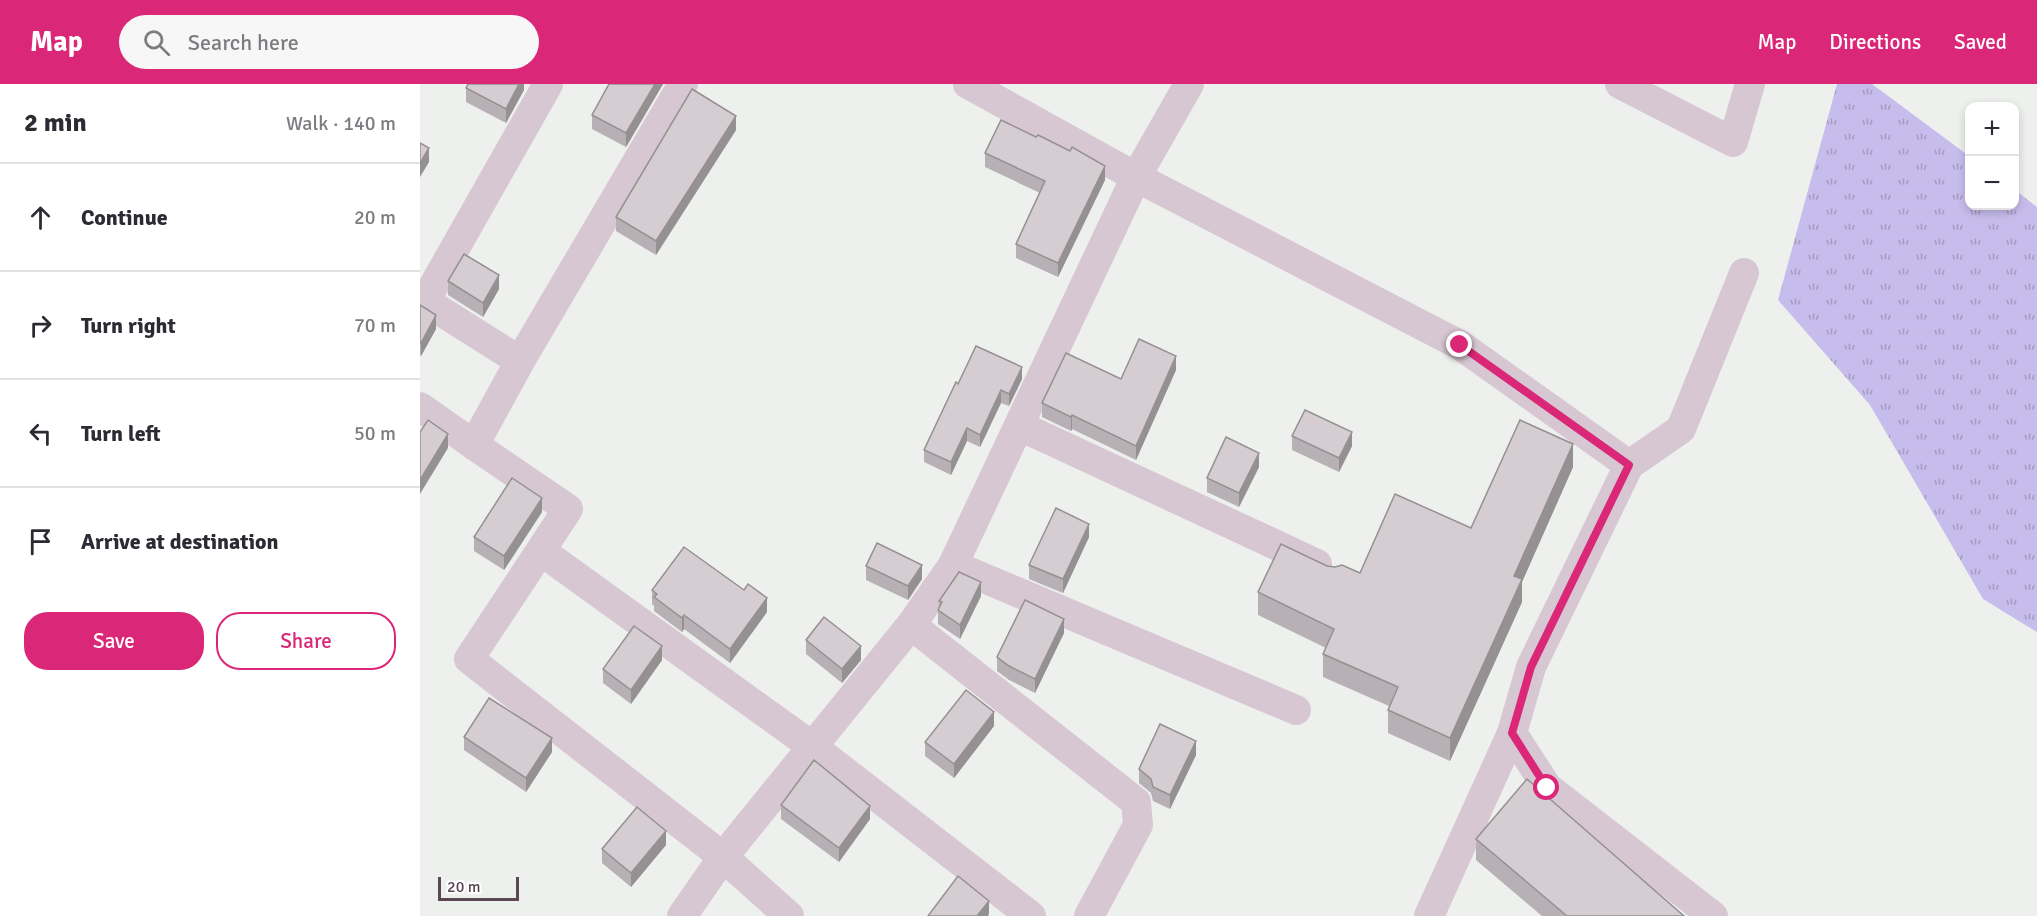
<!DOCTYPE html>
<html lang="en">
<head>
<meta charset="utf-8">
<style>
  :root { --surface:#fff; --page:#f7f7f7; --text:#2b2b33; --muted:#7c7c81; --line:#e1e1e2; --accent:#db2777 }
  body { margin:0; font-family:Signika,sans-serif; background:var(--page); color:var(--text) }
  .controls { position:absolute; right:18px; top:18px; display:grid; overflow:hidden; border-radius:12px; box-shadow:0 3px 9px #0003 }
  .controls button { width:54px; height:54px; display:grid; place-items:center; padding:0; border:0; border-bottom:2px solid var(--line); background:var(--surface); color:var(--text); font:30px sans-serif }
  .scale { position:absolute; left:18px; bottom:15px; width:81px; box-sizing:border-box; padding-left:6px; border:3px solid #5a4754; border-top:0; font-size:16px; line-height:21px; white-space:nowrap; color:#5a4754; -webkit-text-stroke:4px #fff; paint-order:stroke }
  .stop { position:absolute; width:18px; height:18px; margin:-14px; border:4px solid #db2777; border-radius:50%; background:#fff }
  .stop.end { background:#db2777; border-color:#fff; box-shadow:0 2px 6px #0008 }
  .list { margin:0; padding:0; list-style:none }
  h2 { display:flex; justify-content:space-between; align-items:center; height:78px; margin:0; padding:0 24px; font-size:26px }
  h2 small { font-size:20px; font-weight:400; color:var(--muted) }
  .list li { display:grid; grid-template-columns:39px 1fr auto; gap:18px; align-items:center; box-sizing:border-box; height:108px; padding:0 24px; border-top:2px solid var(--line) }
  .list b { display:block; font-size:22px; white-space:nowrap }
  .list em { font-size:20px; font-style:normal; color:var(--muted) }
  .actions { display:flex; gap:12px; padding:18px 24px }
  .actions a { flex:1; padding:14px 0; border:2px solid var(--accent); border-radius:24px; text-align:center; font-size:21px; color:var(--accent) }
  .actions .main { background:var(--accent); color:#fff }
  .icon { flex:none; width:33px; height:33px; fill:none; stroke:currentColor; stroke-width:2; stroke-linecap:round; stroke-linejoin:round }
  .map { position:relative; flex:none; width:1617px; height:832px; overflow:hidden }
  header { display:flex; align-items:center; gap:36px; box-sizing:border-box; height:84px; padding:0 30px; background:var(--accent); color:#fff }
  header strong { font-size:28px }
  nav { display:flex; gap:33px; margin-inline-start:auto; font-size:21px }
  .search { width:420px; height:54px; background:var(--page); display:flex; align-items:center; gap:15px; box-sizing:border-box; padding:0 21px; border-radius:33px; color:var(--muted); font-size:22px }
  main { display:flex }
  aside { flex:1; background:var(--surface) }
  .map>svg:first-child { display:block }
  .grass { fill:url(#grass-tufts) }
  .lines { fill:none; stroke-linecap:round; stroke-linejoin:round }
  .minor { stroke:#d7c7d3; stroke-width:30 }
  .wall { fill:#b7b0b4 }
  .shaded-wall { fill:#959092 }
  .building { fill:#d5cdd1; stroke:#959092; stroke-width:1.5 }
  .route { stroke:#db2777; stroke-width:8 }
</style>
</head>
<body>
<header>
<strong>Map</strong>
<div class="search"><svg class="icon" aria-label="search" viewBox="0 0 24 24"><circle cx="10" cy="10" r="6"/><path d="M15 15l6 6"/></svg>Search here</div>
<nav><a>Map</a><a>Directions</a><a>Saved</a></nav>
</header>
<main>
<aside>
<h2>2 min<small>Walk · 140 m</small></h2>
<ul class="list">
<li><svg class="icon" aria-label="ahead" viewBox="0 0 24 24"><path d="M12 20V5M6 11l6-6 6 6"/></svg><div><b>Continue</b></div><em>20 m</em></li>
<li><svg class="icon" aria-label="right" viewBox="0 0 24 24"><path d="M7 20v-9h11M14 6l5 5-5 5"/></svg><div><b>Turn right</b></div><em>70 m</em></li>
<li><svg class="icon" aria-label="left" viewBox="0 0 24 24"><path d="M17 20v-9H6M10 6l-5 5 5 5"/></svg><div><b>Turn left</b></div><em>50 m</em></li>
<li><svg class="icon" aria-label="arrive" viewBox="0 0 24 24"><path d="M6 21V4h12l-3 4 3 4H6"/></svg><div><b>Arrive at destination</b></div></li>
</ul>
<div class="actions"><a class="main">Save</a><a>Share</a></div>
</aside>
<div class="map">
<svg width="1617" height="832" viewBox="0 0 1617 832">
  <defs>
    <pattern id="grass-tufts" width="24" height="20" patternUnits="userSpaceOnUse" patternTransform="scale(1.5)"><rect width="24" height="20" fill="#c7bdec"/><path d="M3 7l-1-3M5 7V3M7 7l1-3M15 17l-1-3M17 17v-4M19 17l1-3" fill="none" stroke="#a59bc2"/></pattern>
  </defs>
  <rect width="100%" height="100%" fill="#eef0ed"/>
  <!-- grass -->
  <path class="grass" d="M 1417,0 L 1452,0 L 1549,72 L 1550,122 L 1594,122 L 1595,106 L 1617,123 L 1617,548 L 1563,515 L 1450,321 L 1358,216 Z"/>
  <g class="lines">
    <!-- minor -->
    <g class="minor">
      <path d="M 548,0 L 716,93 L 1040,261 L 1209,381 L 1111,583 L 1092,649 L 1127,703 L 1293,832"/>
      <path d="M 769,0 L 716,93 L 533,481 L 876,626"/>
      <path d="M 1200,0 L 1313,58 L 1330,0"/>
      <path d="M 0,214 L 100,277"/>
      <path d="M 5,217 L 128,0"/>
      <path d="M 0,323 L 54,361 L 100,277 L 263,0"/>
      <path d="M 600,342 L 897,480"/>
      <path d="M 54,361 L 148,425 L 49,575 L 303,773 L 262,832"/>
      <path d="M 1209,381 L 1261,345 L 1324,189"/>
      <path d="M 121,467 L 393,663 L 611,832"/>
      <path d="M 491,541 L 716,718 L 718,741 L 669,832"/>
      <path d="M 369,832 L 303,773 L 491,541 L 533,481"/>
      <path d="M 1009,832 L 1092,649"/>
    </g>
  </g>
  <!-- wall -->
  <g class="wall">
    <path d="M 104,0 L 104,6 L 86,39 L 46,18 L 46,4 Z"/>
    <path d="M 243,0 L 206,63 L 172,45 L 172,31 Z"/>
    <path d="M 316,46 L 236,171 L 196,147 L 196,133 Z"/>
    <path d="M 565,69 L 685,96 L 638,193 L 596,174 L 596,160 L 620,109 L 565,83 Z"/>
    <path d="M 28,197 L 79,205 L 63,233 L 28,211 Z"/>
    <path d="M 0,221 L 16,245 L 1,272 L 0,271 Z"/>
    <path d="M 756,286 L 716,376 L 652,345 L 651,347 L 622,333 L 622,319 L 701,295 Z"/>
    <path d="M 602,295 L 589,322 L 581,319 L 560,363 L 547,357 L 531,391 L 504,378 L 504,366 L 538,300 Z"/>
    <path d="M 872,352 L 932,362 L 919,388 L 872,366 Z"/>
    <path d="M 839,383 L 819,423 L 787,408 L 787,394 Z"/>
    <path d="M 1153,383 L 1102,498 L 1102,518 L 1030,677 L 968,649 L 968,626 L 969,622 L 903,593 L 903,570 L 906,564 L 838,531 L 838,508 L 907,482 L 940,489 L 1051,444 Z"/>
    <path d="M 122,428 L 84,486 L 54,467 L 54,453 Z"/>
    <path d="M 669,453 L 643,509 L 609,495 L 609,481 Z"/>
    <path d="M 446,482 L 502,495 L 488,516 L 446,496 Z"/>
    <path d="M 232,506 L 347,528 L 310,579 L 264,545 L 262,548 L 234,527 L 234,522 L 232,520 Z"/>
    <path d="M 561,512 L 540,555 L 518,540 L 518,526 L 519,523 L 519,517 Z"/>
    <path d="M 644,549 L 615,609 L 589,596 L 577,587 L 577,573 Z"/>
    <path d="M 386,556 L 441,576 L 422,599 L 386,570 Z"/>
    <path d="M 242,576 L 211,620 L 183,599 L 183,585 Z"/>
    <path d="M 574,642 L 534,694 L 505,672 L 505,658 Z"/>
    <path d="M 44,653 L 132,668 L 106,708 L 44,666 Z"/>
    <path d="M 776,671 L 750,725 L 733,717 L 731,709 L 719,699 L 719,685 Z"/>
    <path d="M 361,721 L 450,735 L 419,778 L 361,735 Z"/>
    <path d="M 1056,755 L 1264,832 L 1122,832 L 1056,776 Z"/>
    <path d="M 246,761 L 211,803 L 182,779 L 182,765 Z"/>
  </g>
  <!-- shaded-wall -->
  <g class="shaded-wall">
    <path d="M 99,0 L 104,0 L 104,6 L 86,39 L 86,25 Z"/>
    <path d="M 235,0 L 243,0 L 206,63 L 206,49 Z"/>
    <path d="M 316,32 L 316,46 L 236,171 L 236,157 Z"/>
    <path d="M 9,64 L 9,78 L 0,93 L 0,79 Z"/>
    <path d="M 685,82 L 685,96 L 638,193 L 638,179 Z"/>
    <path d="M 79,191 L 79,205 L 63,233 L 63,219 Z"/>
    <path d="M 16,231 L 16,245 L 1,272 L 1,259 Z"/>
    <path d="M 756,272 L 756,286 L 716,376 L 716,362 Z"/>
    <path d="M 602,283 L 602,295 L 589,322 L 589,310 Z"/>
    <path d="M 581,306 L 581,319 L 560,363 L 560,351 Z"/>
    <path d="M 652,331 L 652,345 L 651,347 L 651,333 Z"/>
    <path d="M 547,344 L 547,357 L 531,391 L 531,378 Z"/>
    <path d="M 932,348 L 932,362 L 919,388 L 919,374 Z"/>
    <path d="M 28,350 L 28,364 L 0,410 L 0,396 Z"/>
    <path d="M 1153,360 L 1153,383 L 1102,498 L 1102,518 L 1030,677 L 1030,654 L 1094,492 Z"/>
    <path d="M 839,369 L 839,383 L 819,423 L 819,409 Z"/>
    <path d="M 122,414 L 122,428 L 84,486 L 84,472 Z"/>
    <path d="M 669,440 L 669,453 L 643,509 L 643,495 Z"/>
    <path d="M 502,481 L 502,495 L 488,516 L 488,502 Z"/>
    <path d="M 561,498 L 561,512 L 540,555 L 540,541 Z"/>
    <path d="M 347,514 L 347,528 L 310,579 L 310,565 Z"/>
    <path d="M 264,531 L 264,545 L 262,548 L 262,534 Z"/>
    <path d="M 644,535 L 644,549 L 615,609 L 615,595 Z"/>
    <path d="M 242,562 L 242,576 L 211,620 L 211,606 Z"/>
    <path d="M 441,562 L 441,576 L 422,599 L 422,585 Z"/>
    <path d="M 574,628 L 574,642 L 534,694 L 534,680 Z"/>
    <path d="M 132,654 L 132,668 L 106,708 L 106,694 Z"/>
    <path d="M 776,657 L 776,671 L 750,725 L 750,711 Z"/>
    <path d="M 450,722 L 450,735 L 419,778 L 419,764 Z"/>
    <path d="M 246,747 L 246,761 L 211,803 L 211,789 Z"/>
    <path d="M 569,817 L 569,830 L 568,832 L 557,832 Z"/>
  </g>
  <!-- building -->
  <g class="building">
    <path d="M 48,0 L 99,0 L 86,25 L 46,4 Z"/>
    <path d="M 189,0 L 235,0 L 206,49 L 172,31 Z"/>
    <path d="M 272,5 L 316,32 L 236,157 L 196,133 Z"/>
    <path d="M 581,36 L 616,53 L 618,51 L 650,67 L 652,63 L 685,82 L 638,179 L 596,160 L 625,97 L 565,69 Z"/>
    <path d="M 0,59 L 9,64 L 0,79 Z"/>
    <path d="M 44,170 L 79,191 L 63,219 L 28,197 Z"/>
    <path d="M 0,221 L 16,231 L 1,259 L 0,258 Z"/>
    <path d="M 719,255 L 756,272 L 716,362 L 652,331 L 651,333 L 622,319 L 646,269 L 701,295 Z"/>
    <path d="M 556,262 L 602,283 L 589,310 L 581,306 L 560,351 L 547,344 L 531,378 L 504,366 L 536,298 L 538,300 Z"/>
    <path d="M 885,326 L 932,348 L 919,374 L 872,352 Z"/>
    <path d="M 8,336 L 28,350 L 0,396 L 0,348 Z"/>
    <path d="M 1100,336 L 1153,360 L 1094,492 L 1102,495 L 1030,654 L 968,626 L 978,603 L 903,570 L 914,545 L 838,508 L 861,460 L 907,482 L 915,483 L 922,481 L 940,489 L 975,410 L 1051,444 Z"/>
    <path d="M 806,353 L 839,369 L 819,409 L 787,394 Z"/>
    <path d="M 92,394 L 122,414 L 84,472 L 54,453 Z"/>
    <path d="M 636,424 L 669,440 L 643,495 L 609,481 Z"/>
    <path d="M 457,459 L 502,481 L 488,502 L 446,482 Z"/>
    <path d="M 264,463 L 324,506 L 328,500 L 347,514 L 310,565 L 264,531 L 262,534 L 234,513 L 237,510 L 232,506 Z"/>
    <path d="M 539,488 L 561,498 L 540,541 L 518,526 L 522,518 L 519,517 Z"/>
    <path d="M 605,516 L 644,535 L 615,595 L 589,582 L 577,573 Z"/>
    <path d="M 404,533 L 441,562 L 422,585 L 386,556 Z"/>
    <path d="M 214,542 L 242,562 L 211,606 L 183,585 Z"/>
    <path d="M 546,606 L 574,628 L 534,680 L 505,658 Z"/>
    <path d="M 69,614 L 132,654 L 106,694 L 44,653 Z"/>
    <path d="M 740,640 L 776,657 L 750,711 L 733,703 L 731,695 L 719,685 Z"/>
    <path d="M 394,676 L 450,722 L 419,764 L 361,721 Z"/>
    <path d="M 1107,695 L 1264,832 L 1147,832 L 1056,755 Z"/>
    <path d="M 217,723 L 246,747 L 211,789 L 182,765 Z"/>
    <path d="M 538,792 L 569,817 L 557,832 L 508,832 Z"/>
  </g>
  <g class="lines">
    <!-- route -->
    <path class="route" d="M 1040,261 L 1209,381 L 1111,583 L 1092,649 L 1127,704"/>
  </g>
</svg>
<div class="controls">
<button>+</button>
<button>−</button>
</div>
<div class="scale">20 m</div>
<div class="stop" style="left:1127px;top:704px"></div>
<div class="stop end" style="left:1040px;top:261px"></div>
</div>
</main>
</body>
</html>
